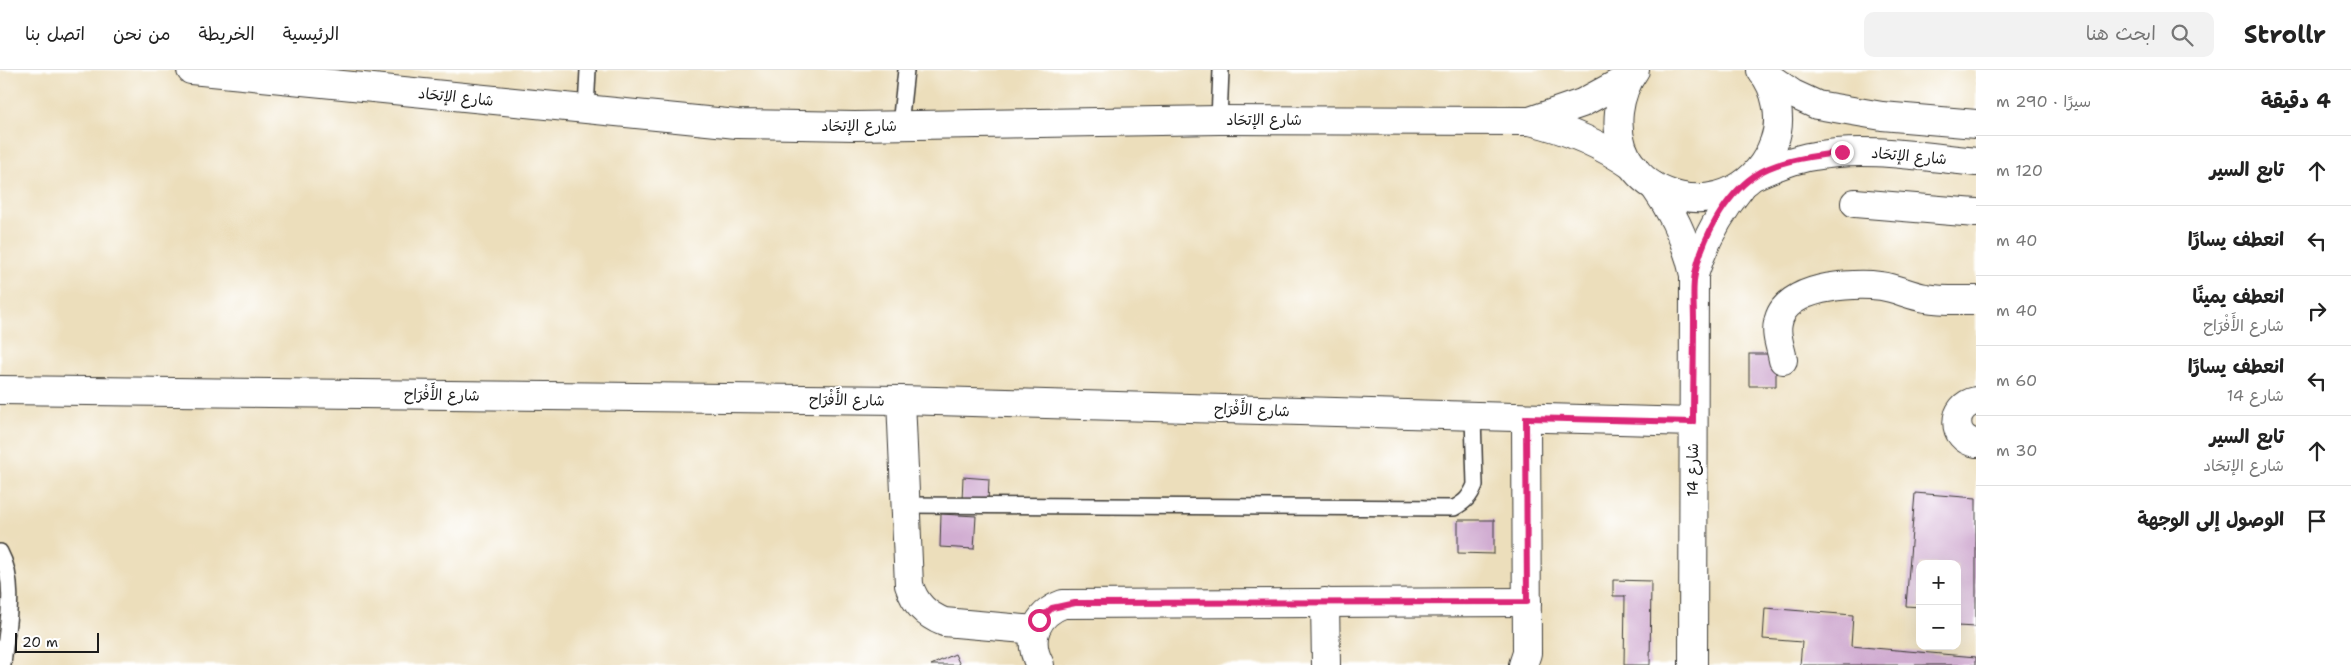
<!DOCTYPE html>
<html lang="ar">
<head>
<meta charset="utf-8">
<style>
  :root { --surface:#fff; --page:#f2f2f2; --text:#222; --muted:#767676; --line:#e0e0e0 }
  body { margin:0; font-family:"Shantell Sans","Playpen Sans Arabic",sans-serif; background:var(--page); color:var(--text); direction:rtl }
  .controls { position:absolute; right:15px; bottom:15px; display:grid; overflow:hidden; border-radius:10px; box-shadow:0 5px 20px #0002 }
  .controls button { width:45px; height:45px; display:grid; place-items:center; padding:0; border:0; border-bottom:1px solid var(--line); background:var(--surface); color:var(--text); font:25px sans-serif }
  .scale { position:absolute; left:15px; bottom:12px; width:84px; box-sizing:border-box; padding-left:5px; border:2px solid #1c1c1c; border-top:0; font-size:14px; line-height:18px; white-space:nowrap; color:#1c1c1c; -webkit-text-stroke:4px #fff; paint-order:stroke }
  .stop { position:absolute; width:15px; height:15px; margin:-11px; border:4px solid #db2777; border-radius:50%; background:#fff }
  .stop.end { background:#db2777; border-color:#fff; box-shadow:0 1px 5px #0008 }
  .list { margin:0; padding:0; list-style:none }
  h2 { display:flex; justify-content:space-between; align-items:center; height:65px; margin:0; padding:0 20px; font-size:21px }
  h2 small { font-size:16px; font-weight:400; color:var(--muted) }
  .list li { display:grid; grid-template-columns:32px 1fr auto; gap:15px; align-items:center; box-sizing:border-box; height:70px; padding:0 20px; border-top:1px solid var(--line) }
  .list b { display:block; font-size:19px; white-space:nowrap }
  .list p { margin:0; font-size:16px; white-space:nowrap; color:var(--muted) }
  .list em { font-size:16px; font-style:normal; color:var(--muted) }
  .icon { flex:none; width:28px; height:28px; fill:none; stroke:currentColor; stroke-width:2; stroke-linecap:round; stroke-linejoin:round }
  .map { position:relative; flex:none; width:1976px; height:595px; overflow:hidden; direction:ltr }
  header { display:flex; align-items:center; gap:30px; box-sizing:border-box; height:70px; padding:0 25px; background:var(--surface); border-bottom:1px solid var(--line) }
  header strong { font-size:24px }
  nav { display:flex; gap:28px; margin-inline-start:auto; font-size:18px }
  .search { width:350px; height:45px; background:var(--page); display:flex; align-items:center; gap:12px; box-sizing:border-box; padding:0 18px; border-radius:10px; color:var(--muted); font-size:19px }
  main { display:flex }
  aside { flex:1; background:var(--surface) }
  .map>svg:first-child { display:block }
  .building { fill:#d1add2 }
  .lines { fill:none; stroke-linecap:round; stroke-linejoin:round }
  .lane-casing { stroke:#3b3934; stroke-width:18 }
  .street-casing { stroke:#3b3934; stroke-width:30 }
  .lane { stroke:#fff; stroke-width:15 }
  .street { stroke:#fff; stroke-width:28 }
  .route { stroke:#db2777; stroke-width:6 }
  .labels { text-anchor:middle; stroke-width:4; stroke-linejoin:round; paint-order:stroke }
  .street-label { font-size:15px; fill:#1c1c1c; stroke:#fff }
</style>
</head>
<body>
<header>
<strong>Strollr</strong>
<div class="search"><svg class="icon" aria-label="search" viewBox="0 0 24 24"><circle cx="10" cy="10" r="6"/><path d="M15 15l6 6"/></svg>ابحث هنا</div>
<nav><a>الرئيسية</a><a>الخريطة</a><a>من نحن</a><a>اتصل بنا</a></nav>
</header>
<main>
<aside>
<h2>4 دقيقة<small>سيرًا · 290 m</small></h2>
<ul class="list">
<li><svg class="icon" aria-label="ahead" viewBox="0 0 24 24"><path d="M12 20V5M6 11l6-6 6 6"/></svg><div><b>تابع السير</b></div><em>120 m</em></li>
<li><svg class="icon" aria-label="left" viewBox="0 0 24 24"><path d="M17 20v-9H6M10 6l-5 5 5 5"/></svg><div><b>انعطف يسارًا</b></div><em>40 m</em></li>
<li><svg class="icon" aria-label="right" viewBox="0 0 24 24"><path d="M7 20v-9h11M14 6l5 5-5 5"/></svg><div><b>انعطف يمينًا</b><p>شارع الأَفْرَاح</p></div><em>40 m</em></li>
<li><svg class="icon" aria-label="left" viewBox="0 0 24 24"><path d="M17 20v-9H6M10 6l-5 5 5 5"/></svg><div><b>انعطف يسارًا</b><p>شارع 14</p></div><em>60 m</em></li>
<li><svg class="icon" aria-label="ahead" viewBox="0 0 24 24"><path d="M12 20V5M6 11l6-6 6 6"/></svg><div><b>تابع السير</b><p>شارع الإتحَاد</p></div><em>30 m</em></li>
<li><svg class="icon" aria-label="arrive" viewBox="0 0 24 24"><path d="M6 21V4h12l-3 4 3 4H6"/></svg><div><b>الوصول إلى الوجهة</b></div></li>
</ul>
</aside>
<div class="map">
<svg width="1976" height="595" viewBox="0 0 1976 595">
  <rect width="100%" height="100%" fill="#fff"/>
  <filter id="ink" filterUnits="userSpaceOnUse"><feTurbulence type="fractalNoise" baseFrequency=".02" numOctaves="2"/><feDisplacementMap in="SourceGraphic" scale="10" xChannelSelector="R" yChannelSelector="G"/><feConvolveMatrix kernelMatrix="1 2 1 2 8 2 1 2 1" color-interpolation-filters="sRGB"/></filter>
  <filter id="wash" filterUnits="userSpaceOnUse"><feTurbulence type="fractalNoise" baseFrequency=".0096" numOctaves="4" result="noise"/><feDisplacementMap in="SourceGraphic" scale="20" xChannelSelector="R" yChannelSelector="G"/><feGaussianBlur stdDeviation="1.12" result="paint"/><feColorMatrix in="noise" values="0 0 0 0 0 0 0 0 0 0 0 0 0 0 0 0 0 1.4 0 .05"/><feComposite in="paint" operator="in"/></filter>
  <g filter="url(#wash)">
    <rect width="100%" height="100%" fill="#ecdebb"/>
    <g id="blocks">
      <!-- building -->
      <g class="building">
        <rect x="1749" y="284" width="27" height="32"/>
        <path d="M 963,407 L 989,409 L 988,433 L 962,431 Z"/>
        <path d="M 1915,423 L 1976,428 L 1976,557 L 1957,556 L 1957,494 L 1920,494 L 1920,537 L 1906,536 Z"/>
        <path d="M 941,444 L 976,446 L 974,479 L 940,477 Z"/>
        <path d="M 1458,450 L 1494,450 L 1494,484 L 1458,483 Z"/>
        <path d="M 1613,510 L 1651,511 L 1650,595 L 1624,595 L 1625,526 L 1613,526 Z"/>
        <path d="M 1765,538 L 1853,545 L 1851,576 L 1976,587 L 1976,595 L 1800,595 L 1802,572 L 1763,569 Z"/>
        <path d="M 955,584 L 960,595 L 931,595 Z"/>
      </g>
    </g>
  </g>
  <g filter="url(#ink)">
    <use href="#blocks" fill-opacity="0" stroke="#3b3934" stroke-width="1"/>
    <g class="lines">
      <defs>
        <g id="lane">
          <path d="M 586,40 L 588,0"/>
          <path d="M 1219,50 L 1221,0"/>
          <path d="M 900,55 L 906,0"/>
          <path d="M 906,435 L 1454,438 C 1465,432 1470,427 1475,415 L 1473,346"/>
          <path d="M 0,482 C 18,515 6,559 3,595"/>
        </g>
        <g id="street">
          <path d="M 191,0 L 737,54 L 855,56 L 1219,50 L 1530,51 C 1569,60 1601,74 1634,97"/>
          <path d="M 1635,0 C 1626,12 1621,26 1619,42 C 1609,135 1741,164 1774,72 C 1783,49 1776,18 1761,0"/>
          <path d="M 1763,3 L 1793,24 L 1817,35 L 1882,46 L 1976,54"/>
          <path d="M 1530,51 L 1582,33 L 1630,7"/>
          <path d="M 1756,105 C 1775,97 1794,89 1814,86 C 1867,76 1923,87 1976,92"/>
          <path d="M 1654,116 C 1674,144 1687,172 1694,205 L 1693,595"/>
          <path d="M 1855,133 L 1976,143"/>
          <path d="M 1694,205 C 1704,172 1718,145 1741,117"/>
          <path d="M 1783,290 C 1781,278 1775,265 1778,253 C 1784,216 1852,212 1881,216 C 1896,218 1911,226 1926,228 C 1942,231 1959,230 1976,230"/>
          <path d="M 0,320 L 901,330 L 1693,352"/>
          <path d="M 901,330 L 909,515 C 915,534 926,545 944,552 L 1035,560"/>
          <path d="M 1976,331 C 1951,336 1951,369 1976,373"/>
          <path d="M 1325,532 L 1326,595"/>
          <path d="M 1040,595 C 1026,569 1036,544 1063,534 L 1527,532"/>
          <path d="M 1523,595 L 1527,583 L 1526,348"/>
        </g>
      </defs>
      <!-- lane casing -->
      <use href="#lane" class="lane-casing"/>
      <!-- street casing -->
      <use href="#street" class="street-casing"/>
      <!-- lane -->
      <use href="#lane" class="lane"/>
      <!-- street -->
      <use href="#street" class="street"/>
    </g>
  </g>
  <g class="lines" filter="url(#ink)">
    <!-- route -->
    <path class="route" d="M 1039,550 L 1052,538 L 1075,533 L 1527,532 L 1526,348 L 1693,352 C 1693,318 1694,284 1694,250 C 1694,235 1692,218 1695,204 C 1702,169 1724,127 1754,106 C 1777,90 1815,86 1842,82"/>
  </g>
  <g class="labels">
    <!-- street labels -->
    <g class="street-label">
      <text transform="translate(456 27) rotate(6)" y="5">شارع الإتحَاد</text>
      <text x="1264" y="55">شارع الإتحَاد</text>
      <text x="859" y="61">شارع الإتحَاد</text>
      <text transform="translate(1909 86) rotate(5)" y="5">شارع الإتحَاد</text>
      <text transform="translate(442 325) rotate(1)" y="5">شارع الأَفْرَاح</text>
      <text transform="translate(847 330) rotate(1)" y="5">شارع الأَفْرَاح</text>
      <text transform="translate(1252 340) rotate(2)" y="5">شارع الأَفْرَاح</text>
      <text transform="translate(1693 400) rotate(-90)" y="5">شارع 14</text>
    </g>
  </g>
</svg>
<div class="controls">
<button>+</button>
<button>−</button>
</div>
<div class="scale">20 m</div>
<div class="stop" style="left:1039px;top:550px"></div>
<div class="stop end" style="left:1842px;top:82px"></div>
</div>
</main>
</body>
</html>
